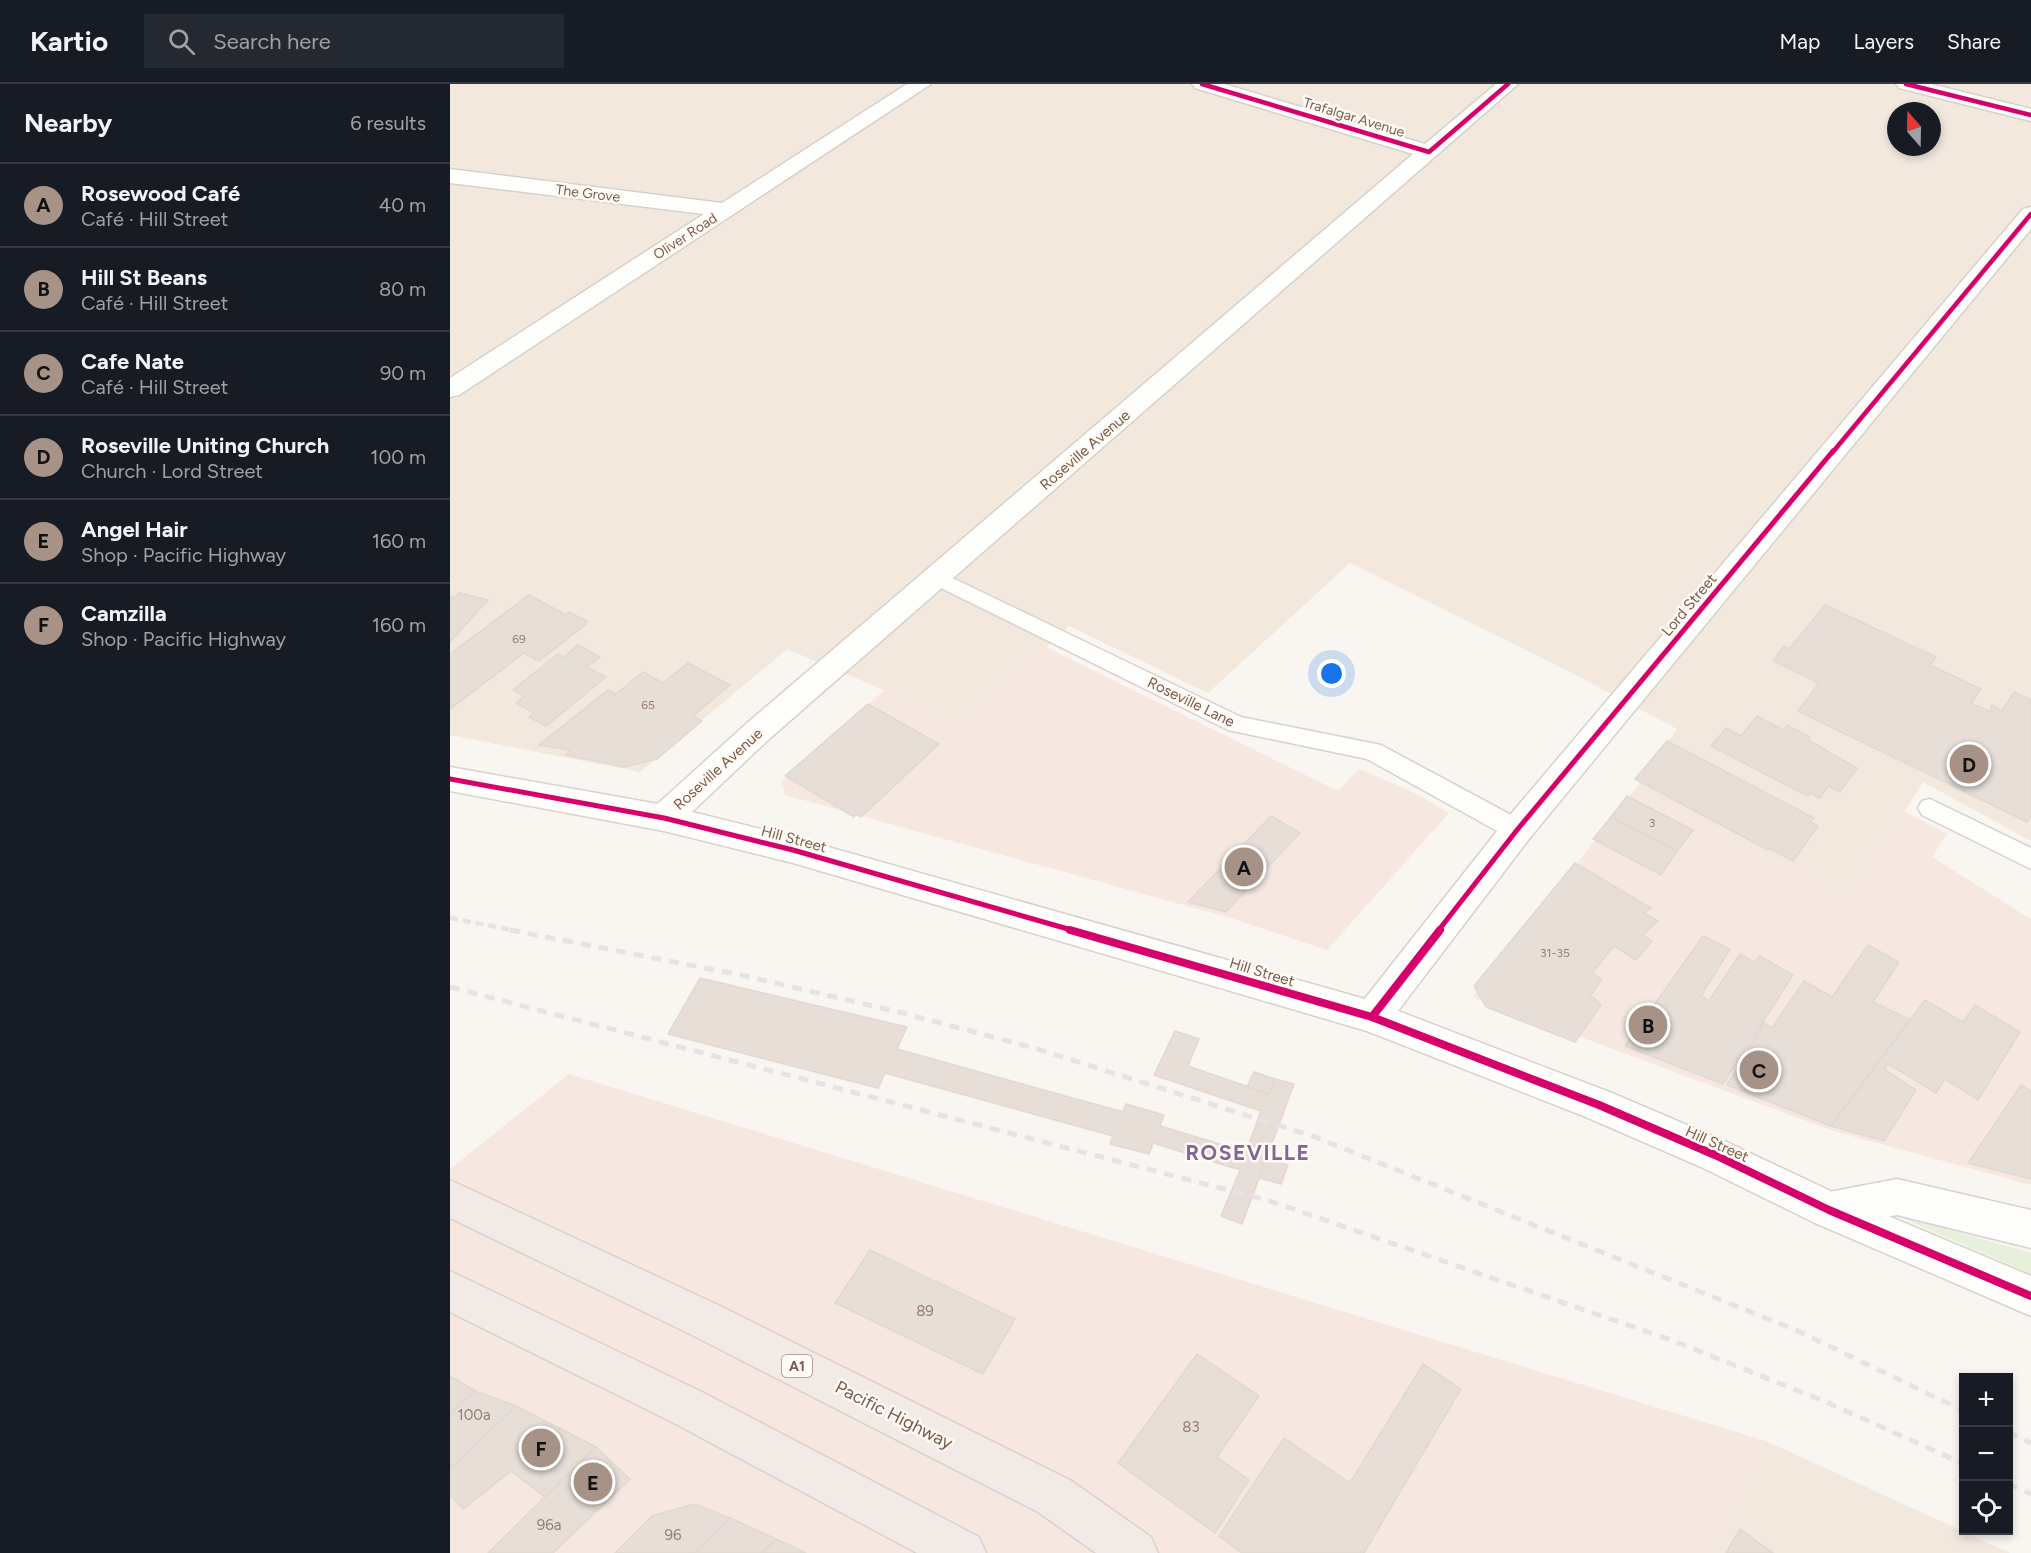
<!DOCTYPE html>
<html lang="en">
<head>
<meta charset="utf-8">
<style>
  :root { --surface:#171b24; --page:#242831; --text:#f1f3f6; --muted:#9ea1a6; --line:#363941; --accent:#a69286 }
  body { margin:0; font-family:Figtree,sans-serif; background:var(--page); color:var(--text) }
  .controls { position:absolute; right:18px; bottom:18px; display:grid; overflow:hidden; border-radius:0px; box-shadow:0 3px 9px #0003 }
  .controls button { width:54px; height:54px; display:grid; place-items:center; padding:0; border:0; border-bottom:2px solid var(--line); background:var(--surface); color:var(--text); font:30px sans-serif }
  .compass { position:absolute; left:1437px; top:18px; width:54px; height:54px; border-radius:50%; background:var(--surface); box-shadow:0 3px 9px #0003; rotate:340deg }
  .you { position:absolute; left:882px; top:590px; width:21px; height:21px; margin:-15px; border:4px solid #fff; border-radius:50%; background:#1a73e8; box-shadow:0 0 0 9px #1a73e833 }
  .badge { display:grid; place-items:center; width:39px; height:39px; border-radius:50%; background:var(--accent); color:#111; font-size:20px; font-weight:700 }
  .pin { position:absolute; translate:-50% -50%; border:3px solid #fff; box-shadow:0 2px 6px #0006 }
  .list { margin:0; padding:0; list-style:none }
  h2 { display:flex; justify-content:space-between; align-items:center; height:78px; margin:0; padding:0 24px; font-size:26px }
  h2 small { font-size:20px; font-weight:400; color:var(--muted) }
  .list li { display:grid; grid-template-columns:39px 1fr auto; gap:18px; align-items:center; box-sizing:border-box; height:84px; padding:0 24px; border-top:2px solid var(--line) }
  .list b { display:block; font-size:22px; white-space:nowrap }
  .list p { margin:0; font-size:20px; white-space:nowrap; color:var(--muted) }
  .list em { font-size:20px; font-style:normal; color:var(--muted) }
  .icon { flex:none; width:33px; height:33px; fill:none; stroke:currentColor; stroke-width:2; stroke-linecap:round; stroke-linejoin:round }
  .map { position:relative; flex:none; width:1581px; height:1469px; overflow:hidden }
  header { display:flex; align-items:center; gap:36px; box-sizing:border-box; height:84px; padding:0 30px; background:var(--surface); border-bottom:2px solid var(--line) }
  header strong { font-size:28px }
  nav { display:flex; gap:33px; margin-inline-start:auto; font-size:21px }
  .search { width:420px; height:54px; background:var(--page); display:flex; align-items:center; gap:15px; box-sizing:border-box; padding:0 21px; border-radius:0px; color:var(--muted); font-size:22px }
  main { display:flex }
  aside { flex:1; background:var(--surface) }
  .map>svg:first-child { display:block }
  .residential { fill:#f2e8de; fill-rule:evenodd }
  .commercial { fill:#f6e8e1 }
  .green { fill:#e7f0db }
  .building { fill:#e6ded7; stroke:#e2d8d2; stroke-width:1.5 }
  .lines { fill:none; stroke-linecap:round; stroke-linejoin:round }
  .lane-casing { stroke:#d7d1cb; stroke-width:3 }
  .street-casing { stroke:#d7d1cb; stroke-width:3 }
  .secondary-casing { stroke:#d9d2cb; stroke-width:3 }
  .highway-casing { stroke:#dad1cc; stroke-width:3 }
  .lane { fill:#fefefd; fill-rule:evenodd }
  .street { fill:#fefefd; fill-rule:evenodd }
  .secondary { fill:#fefefd; fill-rule:evenodd }
  .highway { fill:#f2eae7; fill-rule:evenodd }
  .rail-far1 { stroke:#e6e3e7; stroke-width:4.5; stroke-dasharray:8 5; stroke-linecap:butt }
  .rail { stroke:#e6e3e7; stroke-width:5; stroke-dasharray:10 8; stroke-linecap:butt }
  .cycleway-far2-casing { stroke:#fffaf3; stroke-width:8 }
  .cycleway-far1-casing { stroke:#fffaf3; stroke-width:9 }
  .cycleway-casing { stroke:#fffaf3; stroke-width:11 }
  .cycleway-far2 { stroke:#d6006c; stroke-width:4.5 }
  .cycleway-far1 { stroke:#d6006c; stroke-width:5 }
  .cycleway { stroke:#d6006c; stroke-width:8 }
  .labels { text-anchor:middle; stroke-width:5; stroke-linejoin:round; paint-order:stroke }
  .number-label { font-size:12px; fill:#977e72 }
  .far-street-label { font-size:14px; fill:#7a5c4d; stroke:#fffaf3 }
  .shield { fill:#fffaf3; stroke:#a28b7f; stroke-width:1.5 }
  .shield-label { font-size:14px; font-weight:bold; fill:#7a5c4d }
  .street-label { font-size:15px; fill:#7a5c4d; stroke:#fffaf3 }
  .near-number-label { font-size:15px; fill:#977e72 }
  .near-street-label { font-size:18px; fill:#7a5c4d; stroke:#fffaf3 }
  .district-label { font-size:21px; font-weight:bold; letter-spacing:1.5px; fill:#846695; stroke:#fffaf3 }
</style>
</head>
<body>
<header>
<strong>Kartio</strong>
<div class="search"><svg class="icon" aria-label="search" viewBox="0 0 24 24"><circle cx="10" cy="10" r="6"/><path d="M15 15l6 6"/></svg>Search here</div>
<nav><a>Map</a><a>Layers</a><a>Share</a></nav>
</header>
<main>
<aside>
<h2>Nearby<small>6 results</small></h2>
<ul class="list">
<li><span class="badge">A</span><div><b>Rosewood Café</b><p>Café · Hill Street</p></div><em>40 m</em></li>
<li><span class="badge">B</span><div><b>Hill St Beans</b><p>Café · Hill Street</p></div><em>80 m</em></li>
<li><span class="badge">C</span><div><b>Cafe Nate</b><p>Café · Hill Street</p></div><em>90 m</em></li>
<li><span class="badge">D</span><div><b>Roseville Uniting Church</b><p>Church · Lord Street</p></div><em>100 m</em></li>
<li><span class="badge">E</span><div><b>Angel Hair</b><p>Shop · Pacific Highway</p></div><em>160 m</em></li>
<li><span class="badge">F</span><div><b>Camzilla</b><p>Shop · Pacific Highway</p></div><em>160 m</em></li>
</ul>
</aside>
<div class="map">
<svg width="1581" height="1469" viewBox="0 0 1581 1469">
  <rect width="100%" height="100%" fill="#f9f5f0"/>
  <!-- residential -->
  <g class="residential">
    <path d="M 0,0 L 1581,0 L 1581,757 L 1473,698 L 1399,813 L 1186,704 L 1227,645 L 1116,586 L 900,479 L 758,609 L 619,542 L 509,645 L 434,606 L 337,565 L 190,688 L 0,651 ZM 1446,27 L 1482,27 L 1482,63 L 1446,63 Z"/>
    <path d="M 1316,1357 L 1560,1469 L 1262,1469 Z"/>
  </g>
  <!-- commercial -->
  <g class="commercial">
    <path d="M 596,563 L 888,707 L 909,685 L 971,712 L 999,729 L 877,866 L 781,834 L 335,711 L 332,698 L 434,606 L 509,645 Z"/>
    <path d="M 1186,704 L 1398,812 L 1454,727 L 1497,750 L 1482,773 L 1581,835 L 1581,1101 L 1383,1047 L 1023,913 Z"/>
    <path d="M 119,990 L 1316,1357 L 1262,1469 L 0,1469 L 0,1085 Z"/>
  </g>
  <!-- green -->
  <path class="green" d="M 1441,1129 L 1581,1169 L 1581,1190 Z"/>
  <!-- building -->
  <g class="building">
    <path d="M 9,509 L 38,516 L 0,558 L 0,512 L 5,514 Z"/>
    <path d="M 79,511 L 116,531 L 119,528 L 137,537 L 135,541 L 89,577 L 74,569 L 0,625 L 0,570 Z"/>
    <path d="M 1375,521 L 1486,573 L 1480,581 L 1531,605 L 1521,619 L 1541,628 L 1541,621 L 1552,627 L 1564,608 L 1581,616 L 1581,731 L 1577,738 L 1348,627 L 1369,599 L 1323,577 L 1334,562 L 1339,565 Z"/>
    <path d="M 128,561 L 150,573 L 137,583 L 156,593 L 96,642 L 79,633 L 84,629 L 66,619 L 74,612 L 63,606 L 108,570 L 114,573 Z"/>
    <path d="M 238,579 L 280,601 L 243,632 L 252,637 L 207,675 L 174,683 L 116,671 L 120,666 L 89,661 L 158,606 L 166,610 L 193,588 L 213,599 Z"/>
    <path d="M 418,620 L 489,660 L 411,733 L 406,730 L 404,733 L 335,692 Z"/>
    <path d="M 1307,632 L 1334,646 L 1337,641 L 1360,653 L 1358,656 L 1407,684 L 1390,708 L 1378,702 L 1370,714 L 1360,709 L 1358,712 L 1261,662 L 1276,644 L 1291,652 Z"/>
    <path d="M 1217,657 L 1364,734 L 1360,738 L 1368,742 L 1343,777 L 1319,764 L 1318,766 L 1185,695 Z"/>
    <path d="M 1177,712 L 1243,746 L 1227,767 L 1161,733 Z"/>
    <path d="M 821,732 L 850,749 L 776,828 L 738,818 Z"/>
    <path d="M 1161,733 L 1227,767 L 1211,791 L 1143,755 Z"/>
    <path d="M 1125,779 L 1201,824 L 1194,829 L 1208,837 L 1193,851 L 1202,857 L 1186,876 L 1164,862 L 1142,889 L 1152,895 L 1141,911 L 1151,921 L 1125,958 L 1036,923 L 1024,902 Z"/>
    <path d="M 1253,852 L 1280,865 L 1251,912 L 1259,917 L 1290,870 L 1304,878 L 1310,872 L 1343,891 L 1273,1000 L 1175,962 Z"/>
    <path d="M 1418,861 L 1449,878 L 1423,918 L 1460,936 L 1381,1042 L 1277,1001 L 1314,939 L 1322,944 L 1354,897 L 1382,913 Z"/>
    <path d="M 250,894 L 457,943 L 447,965 L 673,1028 L 676,1020 L 714,1031 L 710,1042 L 796,1068 L 811,1027 L 704,991 L 725,947 L 749,955 L 738,982 L 819,1010 L 825,995 L 844,1000 L 792,1140 L 771,1132 L 790,1086 L 703,1059 L 699,1070 L 660,1060 L 663,1052 L 435,989 L 428,1004 L 218,950 Z"/>
    <path d="M 1475,916 L 1513,938 L 1525,921 L 1570,948 L 1528,1016 L 1495,995 L 1486,1009 L 1438,980 L 1435,986 L 1466,1006 L 1434,1057 L 1381,1042 Z"/>
    <path d="M 804,988 L 825,995 L 819,1010 L 797,1003 Z"/>
    <path d="M 1571,1001 L 1581,1007 L 1581,1095 L 1518,1079 Z"/>
    <path d="M 816,1074 L 838,1081 L 831,1100 L 809,1094 Z"/>
    <path d="M 420,1166 L 565,1235 L 533,1290 L 385,1219 Z"/>
    <path d="M 747,1270 L 809,1312 L 767,1373 L 799,1396 L 765,1449 L 668,1379 Z"/>
    <path d="M 973,1280 L 1011,1305 L 914,1469 L 792,1469 L 769,1452 L 834,1354 L 900,1399 Z"/>
    <path d="M 0,1292 L 25,1307 L 0,1330 Z"/>
    <path d="M 25,1307 L 66,1322 L 0,1385 L 0,1330 Z"/>
    <path d="M 66,1322 L 146,1363 L 95,1413 L 61,1387 L 13,1425 L 0,1411 L 0,1385 Z"/>
    <path d="M 146,1363 L 180,1395 L 103,1469 L 38,1469 Z"/>
    <path d="M 244,1420 L 280,1434 L 244,1469 L 165,1469 L 202,1432 Z"/>
    <path d="M 280,1434 L 326,1455 L 312,1469 L 244,1469 Z"/>
    <path d="M 1290,1445 L 1323,1469 L 1276,1469 Z"/>
    <path d="M 326,1455 L 356,1469 L 312,1469 Z"/>
  </g>
  <g class="lines">
    <defs>
      <g id="lane">
        <path d="M 488,487 L 791,633 L 931,661 L 1076,739 L 1079,746 L 1076,753 L 1067,755 L 1058,753 L 917,675 L 778,646 L 481,499 L 477,494 L 481,489 Z"/>
        <path d="M 1480,715 L 1581,764 L 1581,785 L 1472,731 L 1468,724 L 1472,717 Z"/>
      </g>
      <g id="street">
        <path d="M 457,0 L 481,0 L 9,311 L 0,313 L 0,294 L 254,130 L 0,99 L 0,85 L 272,119 Z"/>
        <path d="M 742,0 L 774,0 L 975,60 L 1046,0 L 1068,0 L 318,656 L 226,743 L 214,747 L 202,743 L 198,734 L 202,725 L 296,640 L 963,70 L 745,4 Z"/>
        <path d="M 1446,0 L 1481,0 L 1581,25 L 1581,37 L 1449,4 Z"/>
        <path d="M 1581,123 L 1581,145 L 1079,755 L 935,944 L 922,949 L 909,944 L 904,933 L 909,922 L 1055,737 L 1573,125 Z"/>
        <path d="M 1447,1095 L 1581,1126 L 1581,1164 L 1447,1131 L 1379,1144 L 1365,1139 L 1359,1126 L 1365,1113 L 1379,1108 Z"/>
      </g>
      <path id="secondary" d="M 0,683 L 214,721 L 343,753 L 922,917 L 1162,1009 L 1279,1059 L 1393,1113 L 1581,1192 L 1581,1232 L 1365,1139 L 1251,1083 L 1136,1033 L 917,947 L 343,779 L 214,747 L 0,707 Z"/>
      <g id="highway">
        <path d="M 0,1096 L 268,1221 L 620,1396 L 701,1453 L 708,1469 L 646,1469 L 588,1428 L 238,1249 L 0,1134 Z"/>
        <path d="M 0,1187 L 252,1308 L 529,1453 L 536,1469 L 467,1469 L 222,1338 L 0,1228 Z"/>
      </g>
    </defs>
    <!-- lane casing -->
    <use href="#lane" class="lane-casing"/>
    <!-- street casing -->
    <use href="#street" class="street-casing"/>
    <!-- secondary casing -->
    <use href="#secondary" class="secondary-casing"/>
    <!-- highway casing -->
    <use href="#highway" class="highway-casing"/>
    <!-- lane -->
    <use href="#lane" class="lane"/>
    <!-- street -->
    <use href="#street" class="street"/>
    <!-- secondary -->
    <use href="#secondary" class="secondary"/>
    <!-- highway -->
    <use href="#highway" class="highway"/>
    <!-- rail-far1 -->
    <path class="rail-far1" d="M 0,834 L 68,847"/>
    <!-- rail -->
    <g class="rail">
      <path d="M 60,846 L 291,891 L 449,928 L 584,964 L 865,1053 L 1348,1247 L 1514,1327"/>
      <path d="M 0,903 L 820,1117 L 1221,1256 L 1374,1317 L 1514,1380"/>
      <path d="M 1558,1348 L 1581,1359"/>
      <path d="M 1558,1400 L 1581,1410"/>
    </g>
    <defs>
      <g id="cycleway-far2">
        <path d="M 752,0 L 979,68 L 1058,0"/>
        <path d="M 1456,0 L 1581,31"/>
        <path d="M 1382,369 L 1581,130"/>
      </g>
      <g id="cycleway-far1">
        <path d="M 0,695 L 214,734 L 343,766 L 625,847"/>
        <path d="M 988,847 L 1067,746 L 1383,367"/>
      </g>
      <g id="cycleway">
        <path d="M 620,846 L 922,933 L 1149,1021 L 1265,1071 L 1379,1126 L 1581,1212"/>
        <path d="M 922,933 L 990,846"/>
      </g>
    </defs>
    <!-- cycleway-far2 casing -->
    <use href="#cycleway-far2" class="cycleway-far2-casing"/>
    <!-- cycleway-far1 casing -->
    <use href="#cycleway-far1" class="cycleway-far1-casing"/>
    <!-- cycleway casing -->
    <use href="#cycleway" class="cycleway-casing"/>
    <!-- cycleway-far2 -->
    <use href="#cycleway-far2" class="cycleway-far2"/>
    <!-- cycleway-far1 -->
    <use href="#cycleway-far1" class="cycleway-far1"/>
    <!-- cycleway -->
    <use href="#cycleway" class="cycleway"/>
  </g>
  <g class="labels">
    <!-- number labels -->
    <g class="number-label">
      <text x="69" y="559">69</text>
      <text x="198" y="625">65</text>
      <text x="1202" y="743">3</text>
      <text x="1105" y="873">31-35</text>
    </g>
    <!-- far-street labels -->
    <g class="far-street-label">
      <text transform="translate(904 33) rotate(17)" y="5">Trafalgar Avenue</text>
      <text transform="translate(138 109) rotate(7)" y="5">The Grove</text>
      <text transform="translate(235 152) rotate(-33)" y="5">Oliver Road</text>
    </g>
    <!-- shield labels -->
    <rect class="shield" x="332" y="1271" width="30" height="22" rx="4.5"/>
    <g class="shield-label">
      <text x="347" y="1287">A1</text>
    </g>
    <!-- street labels -->
    <g class="street-label">
      <text transform="translate(635 366) rotate(-41)" y="5">Roseville Avenue</text>
      <text transform="translate(1239 521) rotate(-50)" y="5">Lord Street</text>
      <text transform="translate(741 618) rotate(26)" y="5">Roseville Lane</text>
      <text transform="translate(268 685) rotate(-42)" y="5">Roseville Avenue</text>
      <text transform="translate(344 755) rotate(15)" y="5">Hill Street</text>
      <text transform="translate(812 888) rotate(17)" y="5">Hill Street</text>
      <text transform="translate(1267 1060) rotate(24)" y="5">Hill Street</text>
    </g>
    <!-- near-number labels -->
    <g class="near-number-label">
      <text x="475" y="1232">89</text>
      <text x="24" y="1336">100a</text>
      <text x="741" y="1348">83</text>
      <text x="99" y="1446">96a</text>
      <text x="223" y="1456">96</text>
    </g>
    <!-- near-street labels -->
    <g class="near-street-label">
      <text transform="translate(444 1331) rotate(27)" y="6">Pacific Highway</text>
    </g>
    <!-- district labels -->
    <g class="district-label">
      <text x="798" y="1076">ROSEVILLE</text>
    </g>
  </g>
</svg>
<div class="controls">
<button>+</button>
<button>−</button>
<button><svg class="icon" aria-label="locate" viewBox="0 0 24 24"><circle cx="12" cy="12" r="6"/><path d="M12 2v4M12 18v4M2 12h4M18 12h4"/></svg></button>
</div>
<svg class="compass" viewBox="-18 -18 36 36"><path d="M0-13l5 13h-10z" fill="#e53935"/><path d="M0 13l5-13h-10z" fill="#9ea1a6"/></svg>
<div class="you"></div>
<div class="pin badge" style="left:794px;top:783px">A</div>
<div class="pin badge" style="left:1198px;top:941px">B</div>
<div class="pin badge" style="left:1309px;top:986px">C</div>
<div class="pin badge" style="left:1519px;top:680px">D</div>
<div class="pin badge" style="left:143px;top:1398px">E</div>
<div class="pin badge" style="left:91px;top:1364px">F</div>
</div>
</main>
</body>
</html>
